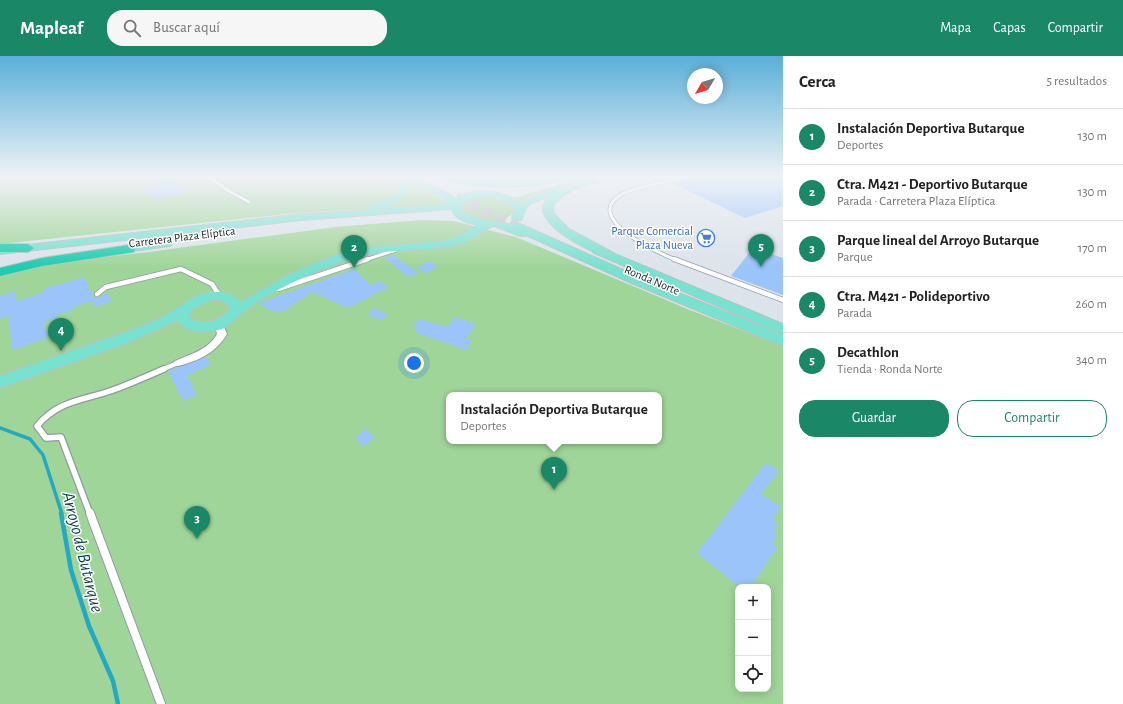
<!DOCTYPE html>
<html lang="es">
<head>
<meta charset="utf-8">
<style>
  :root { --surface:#fff; --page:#f6f6f6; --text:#222; --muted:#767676; --line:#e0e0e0; --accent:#1a8866 }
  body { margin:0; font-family:"Alegreya Sans",sans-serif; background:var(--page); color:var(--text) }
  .controls { position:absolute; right:12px; bottom:12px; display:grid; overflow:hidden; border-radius:8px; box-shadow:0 2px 10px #0003 }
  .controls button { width:36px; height:36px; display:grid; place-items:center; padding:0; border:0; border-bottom:1px solid var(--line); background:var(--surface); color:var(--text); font:20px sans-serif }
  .compass { position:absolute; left:687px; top:12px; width:36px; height:36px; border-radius:50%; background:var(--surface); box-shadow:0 2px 10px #0003; rotate:232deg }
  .you { position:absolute; left:414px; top:307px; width:14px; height:14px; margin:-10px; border:3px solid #fff; border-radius:50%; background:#1a73e8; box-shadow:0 0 0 6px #1a73e833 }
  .badge { display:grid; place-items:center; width:26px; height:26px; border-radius:50%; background:var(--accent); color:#fff; font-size:13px; font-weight:700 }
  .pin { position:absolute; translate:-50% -33px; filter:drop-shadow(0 1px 2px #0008) }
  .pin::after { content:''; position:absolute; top:21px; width:14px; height:12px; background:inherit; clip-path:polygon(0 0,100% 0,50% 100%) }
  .popup { position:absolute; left:446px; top:336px; width:216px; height:52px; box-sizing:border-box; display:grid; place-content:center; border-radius:8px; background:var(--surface); filter:drop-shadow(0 1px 3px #0005); font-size:13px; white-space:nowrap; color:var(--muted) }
  .popup b { font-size:15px; color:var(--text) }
  .popup::after { content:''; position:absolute; left:50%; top:100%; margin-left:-8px; border:8px solid transparent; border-top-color:var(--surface) }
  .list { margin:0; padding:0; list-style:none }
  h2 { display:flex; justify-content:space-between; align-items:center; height:52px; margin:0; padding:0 16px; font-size:17px }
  h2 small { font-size:13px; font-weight:400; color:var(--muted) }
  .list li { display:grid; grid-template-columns:26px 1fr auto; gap:12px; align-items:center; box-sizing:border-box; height:56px; padding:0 16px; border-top:1px solid var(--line) }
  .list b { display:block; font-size:15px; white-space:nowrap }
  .list p { margin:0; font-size:13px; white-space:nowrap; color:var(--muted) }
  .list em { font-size:13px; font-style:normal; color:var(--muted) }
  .actions { display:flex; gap:8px; padding:12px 16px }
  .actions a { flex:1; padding:9px 0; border:1px solid var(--accent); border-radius:16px; text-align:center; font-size:14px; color:var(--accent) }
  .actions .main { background:var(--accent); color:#fff }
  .icon { flex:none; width:22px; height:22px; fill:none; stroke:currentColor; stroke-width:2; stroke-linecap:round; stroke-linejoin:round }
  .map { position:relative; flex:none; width:783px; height:648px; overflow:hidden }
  header { display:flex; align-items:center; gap:24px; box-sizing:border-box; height:56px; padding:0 20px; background:var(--accent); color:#fff }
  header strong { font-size:19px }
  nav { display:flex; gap:22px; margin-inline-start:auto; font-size:14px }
  .search { width:280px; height:36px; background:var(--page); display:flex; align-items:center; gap:10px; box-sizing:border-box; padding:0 14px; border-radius:16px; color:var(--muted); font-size:15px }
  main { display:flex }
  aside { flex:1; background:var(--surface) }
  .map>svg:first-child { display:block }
  .green { fill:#a0d599; fill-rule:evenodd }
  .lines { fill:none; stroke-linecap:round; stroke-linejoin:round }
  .stream-far1 { stroke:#25a8c2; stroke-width:3.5 }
  .stream { stroke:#25a8c2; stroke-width:4.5 }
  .building { fill:#9ac4fa }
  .primary-tunnel { stroke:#b8bec5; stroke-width:10; stroke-dasharray:10 5; stroke-linecap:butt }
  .lane-far3-casing { stroke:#9399a1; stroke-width:4.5 }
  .lane-far2-casing { stroke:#9399a1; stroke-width:6 }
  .lane-far1-casing { stroke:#9399a1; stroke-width:8 }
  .lane-casing { stroke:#9399a1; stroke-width:10 }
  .street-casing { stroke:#9399a1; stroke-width:2 }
  .primary-casing { stroke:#bebfc0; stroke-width:2 }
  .highway-casing { stroke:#bebfc0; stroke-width:2 }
  .lane-far3 { stroke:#fff; stroke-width:3 }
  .lane-far2 { stroke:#fff; stroke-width:4.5 }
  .lane-far1 { stroke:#fff; stroke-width:5.5 }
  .lane { stroke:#fff; stroke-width:8 }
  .street { fill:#fff; fill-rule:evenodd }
  .primary { fill:#77e2d0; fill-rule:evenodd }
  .highway { fill:#1cceb0; fill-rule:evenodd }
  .labels { text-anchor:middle; stroke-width:3; stroke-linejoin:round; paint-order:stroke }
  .far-shop-label { font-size:12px; fill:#366cbe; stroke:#fff; text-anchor:end }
  .far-street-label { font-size:12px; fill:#26292c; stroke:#fff }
  .near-water-label { font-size:18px; font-style:italic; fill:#0e434f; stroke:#fff }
</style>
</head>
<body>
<header>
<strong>Mapleaf</strong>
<div class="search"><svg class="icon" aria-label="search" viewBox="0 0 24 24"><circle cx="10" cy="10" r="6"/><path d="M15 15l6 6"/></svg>Buscar aquí</div>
<nav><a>Mapa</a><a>Capas</a><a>Compartir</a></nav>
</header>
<main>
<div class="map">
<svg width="783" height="648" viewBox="0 0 783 648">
  <rect width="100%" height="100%" fill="#dce3eb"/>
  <!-- green -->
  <g class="green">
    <path d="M 0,121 L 402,121 L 447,146 L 441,149 L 296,157 L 0,188 Z"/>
    <path d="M 447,121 L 554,121 L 537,124 L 499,126 Z"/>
    <path d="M 584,121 L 597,121 L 537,138 L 519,146 L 513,142 Z"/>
    <path d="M 481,141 C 492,141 509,142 514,155 L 513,158 C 501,167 465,168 462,150 L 464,147 Z"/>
    <path d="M 421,164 L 454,165 L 516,181 L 690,254 L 783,290 L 783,648 L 0,648 L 0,213 L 149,196 L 335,171 ZM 449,339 L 659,339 L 659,385 L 449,385 ZM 738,531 L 768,531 L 768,633 L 738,633 Z"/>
  </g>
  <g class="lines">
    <!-- stream-far1 -->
    <path class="stream-far1" d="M 0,372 L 30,383 L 43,399 L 62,458"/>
    <!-- stream -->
    <path class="stream" d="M 61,457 L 71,514 L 89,570 L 113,625 L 118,648"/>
  </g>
  <!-- building -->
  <g class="building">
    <path d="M 695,121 L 783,121 L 783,150 L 745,162 L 672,127 Z"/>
    <path d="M 171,125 L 190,135 L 157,144 L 139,135 Z"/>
    <path d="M 753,192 L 783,202 L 783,239 L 731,220 Z"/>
    <path d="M 393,199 L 409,211 L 419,216 L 409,221 L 384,202 Z"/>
    <path d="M 430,205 L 438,211 L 426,217 L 417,211 Z"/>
    <path d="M 354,213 L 371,229 L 380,225 L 389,231 L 348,252 L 312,236 L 284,255 L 277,256 L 265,252 L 259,247 Z"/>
    <path d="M 85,221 L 93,242 L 98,242 L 108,237 L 112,245 L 95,251 L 92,245 L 73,251 L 74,254 L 56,259 L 57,262 L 44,266 L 48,282 L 12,294 L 9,260 L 0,263 L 0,240 L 15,235 L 16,245 L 44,236 L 43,233 Z"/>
    <path d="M 374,252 L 382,256 L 388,258 L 382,264 L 367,259 Z"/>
    <path d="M 455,261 L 476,268 L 466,283 L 472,285 L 466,294 L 415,276 L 417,271 L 413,270 L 418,263 L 448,271 Z"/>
    <path d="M 206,301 L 211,309 L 187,319 L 197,339 L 183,345 L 168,315 Z"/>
    <path d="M 367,373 L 375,382 L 363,390 L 355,381 Z"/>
    <path d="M 766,407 L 779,415 L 761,438 L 781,451 L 772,464 L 778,468 L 773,476 L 777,479 L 772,487 L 778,490 L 751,531 L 740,531 L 697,497 Z"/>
  </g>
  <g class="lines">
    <!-- primary-tunnel -->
    <path class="primary-tunnel" d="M 456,141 L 516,170"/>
    <defs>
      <g id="lane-far3">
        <path d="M 209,121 L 227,134 L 249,146"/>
        <path d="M 365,204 L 396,194"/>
        <path d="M 676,204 C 659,197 580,162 622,138 C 633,131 672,125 687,121"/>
      </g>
      <g id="lane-far2">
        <path d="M 674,203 L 783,244"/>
        <path d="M 278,233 L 368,203"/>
        <path d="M 97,238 L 106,231 L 181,213 L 212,228 L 219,239"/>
        <path d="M 161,314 L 178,307"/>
      </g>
      <path id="lane-far1" d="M 90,458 L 61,381 L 46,382 L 37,370 C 59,344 82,345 113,334 C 130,328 147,320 164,313"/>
      <path id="lane" d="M 90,457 L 161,648"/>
      <path id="street" d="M 219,266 L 223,269 L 227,278 C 216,297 198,305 178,310 L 175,309 L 173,307 L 175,305 C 191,298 208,294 217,278 L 215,269 Z"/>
      <g id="primary">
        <path d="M 397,121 L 412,121 L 448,137 L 455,142 C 474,132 503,133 520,147 L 558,130 L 565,131 L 591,121 L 597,121 L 597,125 C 581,131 564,135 553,149 L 554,158 L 569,173 L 615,198 L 783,268 L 783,278 L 594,197 L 592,195 C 578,188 541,170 543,150 C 544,147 548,143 550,140 L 530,148 L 526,152 L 521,164 L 517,165 L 512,162 L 515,154 C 503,138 476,138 461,148 L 462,155 C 481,166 492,163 511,169 L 516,167 L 520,168 L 637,220 L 783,279 L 783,290 L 629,226 L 528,180 L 520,180 L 494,170 C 480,174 469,187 454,190 C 431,194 407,194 384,196 C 353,200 326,211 298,224 C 279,233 257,244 241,258 C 235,263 230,270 222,273 C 209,277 185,278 178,264 L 128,287 L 0,332 L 0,320 L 137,272 L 163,261 L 198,239 L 209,236 L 221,236 L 232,239 L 241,246 L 288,219 L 335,199 L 383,190 L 451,184 L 478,169 C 469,168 454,163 452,153 L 302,164 L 0,198 L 0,192 L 302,158 L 372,154 L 369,151 L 370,149 C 382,146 396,143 400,130 ZM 407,125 L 442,141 L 449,147 L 444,149 L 377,153 C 392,150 405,145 410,130 ZM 211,244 L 221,244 L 229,249 L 229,254 C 219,264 205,271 191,263 L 190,259 L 193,253 Z"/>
        <path d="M 439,121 L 505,124 L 571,121 L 569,123 C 529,133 481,133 441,123 Z"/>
        <path d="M 166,185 L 172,188 L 170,190 L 111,198 L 105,195 L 111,192 Z"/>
      </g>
      <g id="highway">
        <path d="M 0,188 L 28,188 L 34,192 L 28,196 L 0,196 Z"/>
        <path d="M 129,189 L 135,193 L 134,196 L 42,210 L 0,220 L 0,212 L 42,202 Z"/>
      </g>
    </defs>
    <!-- lane-far3 casing -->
    <use href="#lane-far3" class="lane-far3-casing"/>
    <!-- lane-far2 casing -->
    <use href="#lane-far2" class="lane-far2-casing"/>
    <!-- lane-far1 casing -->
    <use href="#lane-far1" class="lane-far1-casing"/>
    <!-- lane casing -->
    <use href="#lane" class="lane-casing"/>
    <!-- street casing -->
    <use href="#street" class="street-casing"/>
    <!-- primary casing -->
    <use href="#primary" class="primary-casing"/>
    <!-- highway casing -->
    <use href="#highway" class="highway-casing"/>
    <!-- lane-far3 -->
    <use href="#lane-far3" class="lane-far3"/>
    <!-- lane-far2 -->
    <use href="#lane-far2" class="lane-far2"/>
    <!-- lane-far1 -->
    <use href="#lane-far1" class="lane-far1"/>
    <!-- lane -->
    <use href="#lane" class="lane"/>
    <!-- street -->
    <use href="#street" class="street"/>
    <!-- primary -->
    <use href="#primary" class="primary"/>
    <!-- highway -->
    <use href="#highway" class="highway"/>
  </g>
  <!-- sky -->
  <linearGradient id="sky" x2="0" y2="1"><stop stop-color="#5aafd9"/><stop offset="0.57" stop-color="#eff2f6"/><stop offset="1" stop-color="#eff2f6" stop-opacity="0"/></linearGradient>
  <rect width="783" height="211" fill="url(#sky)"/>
  <!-- icons -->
  <defs>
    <symbol id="supermarket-ring" viewBox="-11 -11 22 22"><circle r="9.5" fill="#fff" stroke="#3f7fe0" stroke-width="1.5"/><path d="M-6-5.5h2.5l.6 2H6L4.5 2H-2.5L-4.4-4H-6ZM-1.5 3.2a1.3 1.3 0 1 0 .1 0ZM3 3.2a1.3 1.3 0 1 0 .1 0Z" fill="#3f7fe0"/></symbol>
  </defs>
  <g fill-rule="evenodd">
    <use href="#supermarket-ring" x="696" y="172" width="20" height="20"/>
  </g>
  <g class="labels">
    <!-- far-shop labels -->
    <g class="far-shop-label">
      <text x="693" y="179">Parque Comercial<tspan x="693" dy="14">Plaza Nueva</tspan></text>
    </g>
    <!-- far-street labels -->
    <g class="far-street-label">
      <text transform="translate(182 181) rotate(-7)" y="4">Carretera Plaza Elíptica</text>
      <text transform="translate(652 224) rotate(23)" y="4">Ronda Norte</text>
    </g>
    <!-- near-water labels -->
    <g class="near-water-label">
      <text transform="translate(83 496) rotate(76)" y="6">Arroyo de Butarque</text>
    </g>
  </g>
</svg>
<div class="controls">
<button>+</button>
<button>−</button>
<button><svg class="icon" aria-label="locate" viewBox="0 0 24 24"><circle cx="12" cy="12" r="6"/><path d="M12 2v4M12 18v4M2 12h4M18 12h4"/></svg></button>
</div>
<svg class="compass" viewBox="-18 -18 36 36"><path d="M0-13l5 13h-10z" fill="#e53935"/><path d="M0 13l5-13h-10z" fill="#767676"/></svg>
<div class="you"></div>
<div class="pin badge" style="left:554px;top:434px">1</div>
<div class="popup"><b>Instalación Deportiva Butarque</b>Deportes</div>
<div class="pin badge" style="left:354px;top:212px">2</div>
<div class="pin badge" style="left:197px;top:483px">3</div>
<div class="pin badge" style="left:61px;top:295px">4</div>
<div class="pin badge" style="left:761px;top:211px">5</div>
</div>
<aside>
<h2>Cerca<small>5 resultados</small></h2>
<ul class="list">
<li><span class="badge">1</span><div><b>Instalación Deportiva Butarque</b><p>Deportes</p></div><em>130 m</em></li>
<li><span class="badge">2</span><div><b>Ctra. M421 - Deportivo Butarque</b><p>Parada · Carretera Plaza Elíptica</p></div><em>130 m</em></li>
<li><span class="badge">3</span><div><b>Parque lineal del Arroyo Butarque</b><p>Parque</p></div><em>170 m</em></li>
<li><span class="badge">4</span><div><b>Ctra. M421 - Polideportivo</b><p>Parada</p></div><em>260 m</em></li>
<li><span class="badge">5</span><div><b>Decathlon</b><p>Tienda · Ronda Norte</p></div><em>340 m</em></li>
</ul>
<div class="actions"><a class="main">Guardar</a><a>Compartir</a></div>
</aside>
</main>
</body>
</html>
